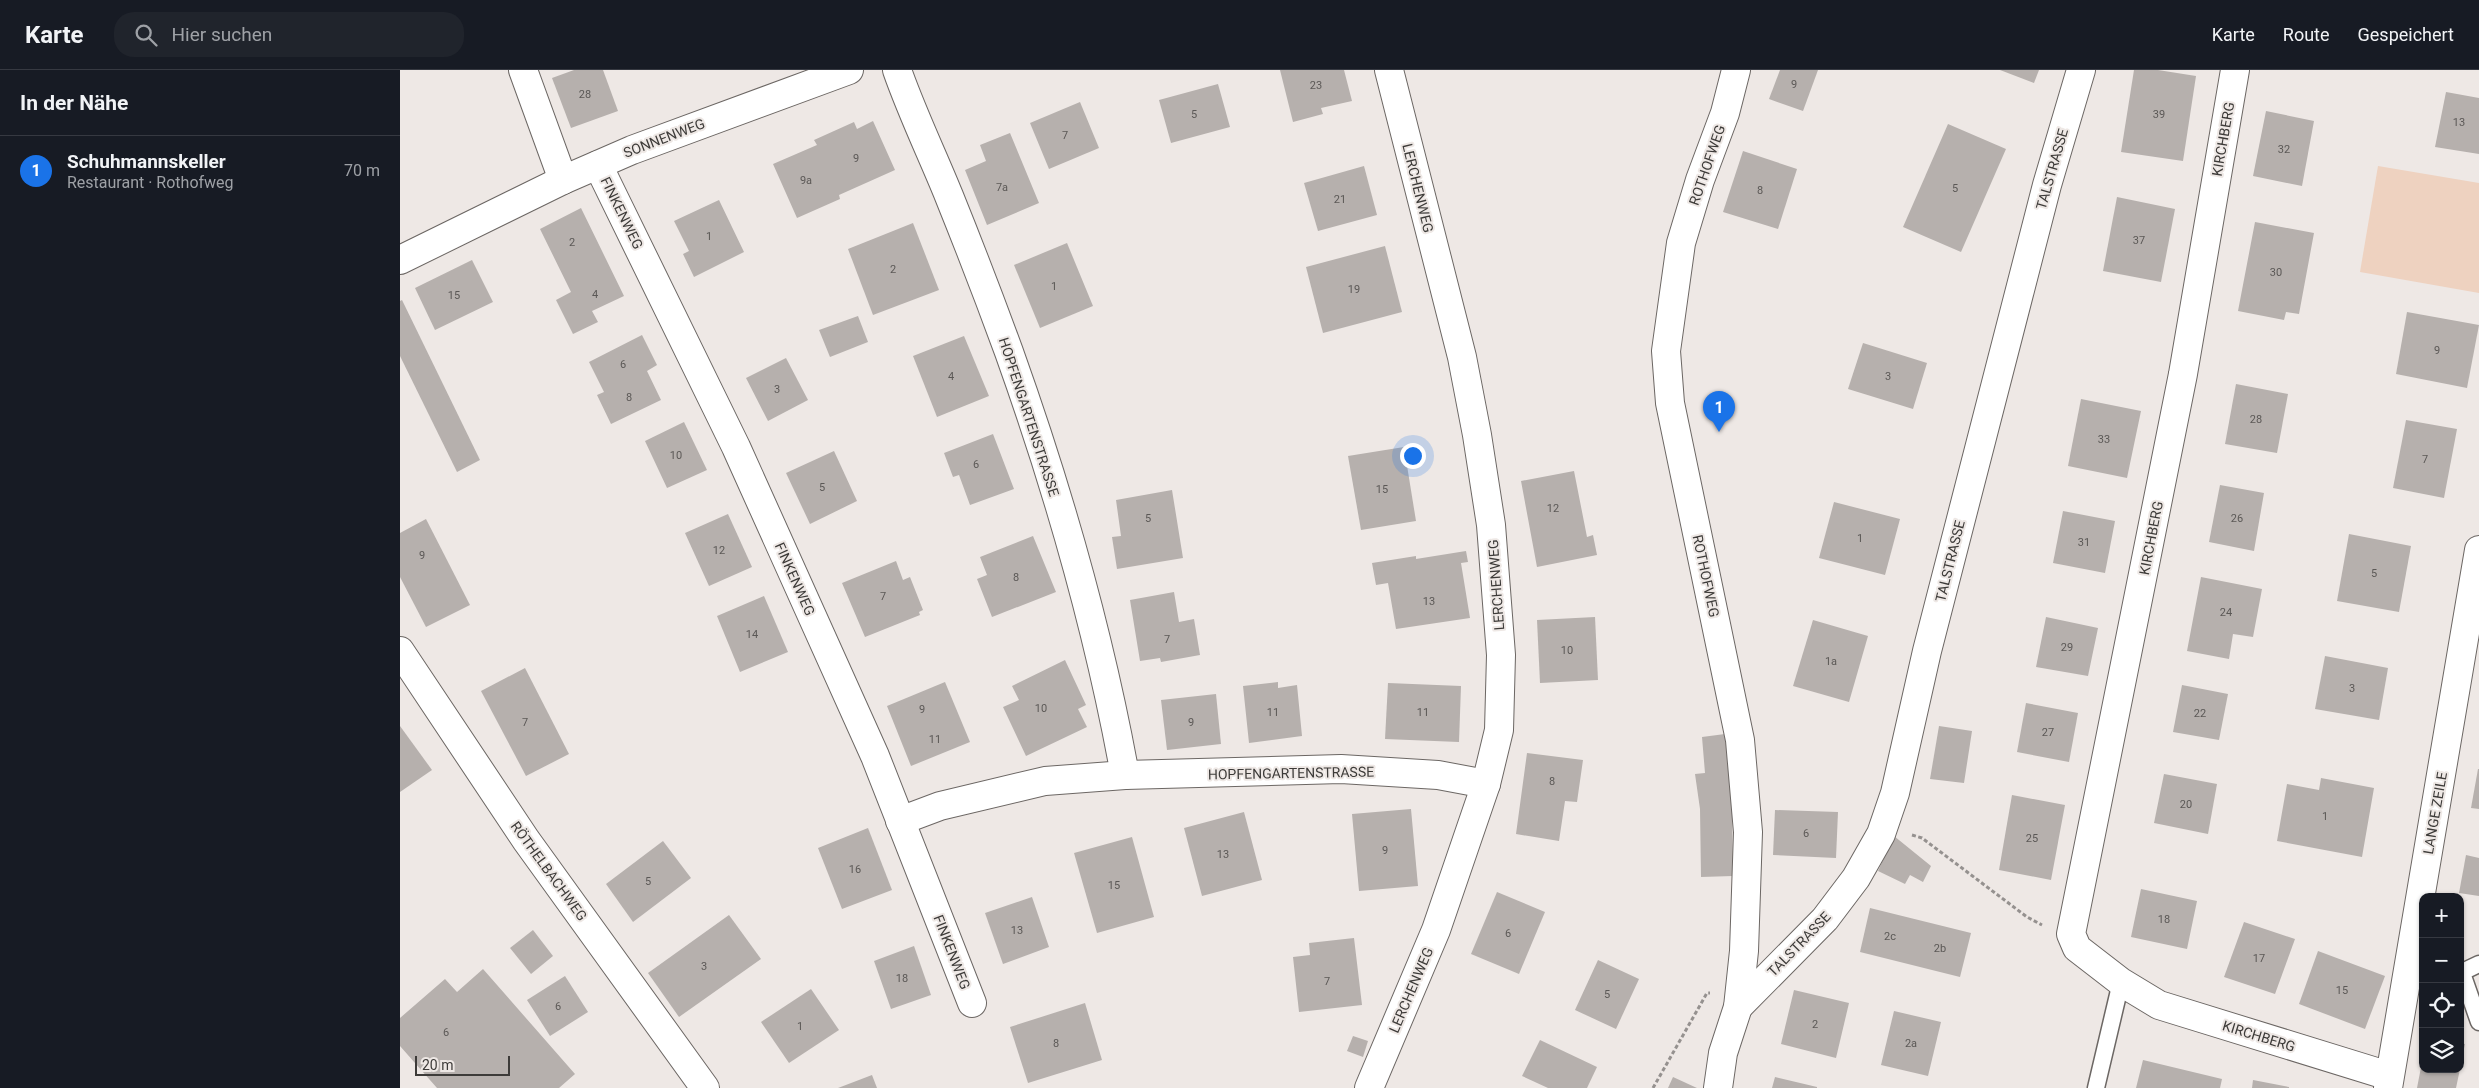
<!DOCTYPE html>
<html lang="de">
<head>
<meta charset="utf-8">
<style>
  :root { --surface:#171b24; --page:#20242c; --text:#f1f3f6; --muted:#9ea1a6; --line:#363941; --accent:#1a73e8 }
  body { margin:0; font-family:Roboto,sans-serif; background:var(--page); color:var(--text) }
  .controls { position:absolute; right:15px; bottom:15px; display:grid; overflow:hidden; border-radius:10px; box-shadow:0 1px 4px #0004 }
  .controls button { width:45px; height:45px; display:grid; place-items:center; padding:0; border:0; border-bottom:1px solid var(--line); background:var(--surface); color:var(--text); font:25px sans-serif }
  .scale { position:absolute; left:15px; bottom:12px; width:95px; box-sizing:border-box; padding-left:5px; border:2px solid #3d3b39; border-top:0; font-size:14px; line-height:18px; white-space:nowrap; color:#3d3b39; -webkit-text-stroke:4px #eee8e5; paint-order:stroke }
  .you { position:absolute; left:1012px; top:385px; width:18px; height:18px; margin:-12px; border:4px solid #fff; border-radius:50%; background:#1a73e8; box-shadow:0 0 0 8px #1a73e833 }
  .badge { display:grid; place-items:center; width:32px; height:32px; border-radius:50%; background:var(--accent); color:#fff; font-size:16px; font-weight:700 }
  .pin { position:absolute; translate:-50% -41px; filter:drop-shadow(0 1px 2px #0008) }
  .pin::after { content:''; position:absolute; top:26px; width:18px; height:15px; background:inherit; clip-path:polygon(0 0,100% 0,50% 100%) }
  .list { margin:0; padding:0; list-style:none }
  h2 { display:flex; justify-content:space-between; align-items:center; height:65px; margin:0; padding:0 20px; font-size:21px }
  h2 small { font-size:16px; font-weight:400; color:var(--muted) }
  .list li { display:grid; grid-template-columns:32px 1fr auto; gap:15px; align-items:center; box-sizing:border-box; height:70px; padding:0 20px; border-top:1px solid var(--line) }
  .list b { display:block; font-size:19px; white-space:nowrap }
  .list p { margin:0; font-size:16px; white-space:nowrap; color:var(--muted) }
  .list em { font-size:16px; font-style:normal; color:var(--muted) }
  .icon { flex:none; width:28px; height:28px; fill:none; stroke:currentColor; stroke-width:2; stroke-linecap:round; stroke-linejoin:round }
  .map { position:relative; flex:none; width:2079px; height:1018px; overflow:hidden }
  header { display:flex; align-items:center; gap:30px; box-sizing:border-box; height:70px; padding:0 25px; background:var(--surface); border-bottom:1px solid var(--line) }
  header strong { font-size:24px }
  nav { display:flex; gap:28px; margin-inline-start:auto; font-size:18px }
  .search { width:350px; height:45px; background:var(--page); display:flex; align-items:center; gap:12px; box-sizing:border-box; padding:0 18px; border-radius:20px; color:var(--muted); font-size:19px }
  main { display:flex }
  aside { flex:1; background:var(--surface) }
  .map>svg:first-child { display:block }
  .green { fill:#eed2c0 }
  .building { fill:#b6b0ad }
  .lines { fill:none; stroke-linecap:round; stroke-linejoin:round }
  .service-casing { stroke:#6c6764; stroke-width:19 }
  .minor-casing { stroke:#6c6764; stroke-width:30 }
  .path { stroke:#95918f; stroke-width:3; stroke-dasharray:4 2.5; stroke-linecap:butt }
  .service { stroke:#fff; stroke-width:16 }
  .minor { stroke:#fff; stroke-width:28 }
  .labels { text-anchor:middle; stroke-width:4; stroke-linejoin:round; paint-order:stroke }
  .number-label { font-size:11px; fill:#5b5856 }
  .street-label { font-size:14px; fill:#3d3b39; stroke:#eee8e5 }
</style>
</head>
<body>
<header>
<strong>Karte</strong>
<div class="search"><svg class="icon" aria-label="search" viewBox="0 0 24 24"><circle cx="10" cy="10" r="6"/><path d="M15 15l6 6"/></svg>Hier suchen</div>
<nav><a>Karte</a><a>Route</a><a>Gespeichert</a></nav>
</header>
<main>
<aside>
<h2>In der Nähe<small></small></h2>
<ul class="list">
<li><span class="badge">1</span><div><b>Schuhmannskeller</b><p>Restaurant · Rothofweg</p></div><em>70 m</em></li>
</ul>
</aside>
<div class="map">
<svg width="2079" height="1018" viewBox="0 0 2079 1018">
  <rect width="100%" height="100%" fill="#eee8e5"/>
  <!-- green -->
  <path class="green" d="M 1978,96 L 2079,113 L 2079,223 L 1960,202 Z"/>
  <!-- building -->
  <g class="building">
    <path d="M 174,0 L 203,0 L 218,41 L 171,58 L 152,8 Z"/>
    <path d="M 880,0 L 944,0 L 952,31 L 921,38 L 923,44 L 893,52 Z"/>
    <path d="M 1380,0 L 1418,0 L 1403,41 L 1369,29 Z"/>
    <path d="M 1600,0 L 1639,0 L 1634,13 Z"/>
    <path d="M 1734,0 L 1758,0 L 1796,6 L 1783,91 L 1721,82 Z"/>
    <path d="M 818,14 L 830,57 L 771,73 L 759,30 Z"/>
    <path d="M 2046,22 L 2079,28 L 2079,84 L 2035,77 Z"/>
    <path d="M 680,32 L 699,78 L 649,99 L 630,53 Z"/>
    <path d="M 1866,41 L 1914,51 L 1902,116 L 1853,106 Z"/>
    <path d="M 473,51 L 495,100 L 439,125 L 440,129 L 397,148 L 373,94 L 417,75 L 414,70 L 454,52 L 457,59 Z"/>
    <path d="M 1548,54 L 1606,79 L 1561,182 L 1503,157 Z"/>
    <path d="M 610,63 L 639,133 L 587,155 L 565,100 L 586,91 L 580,75 Z"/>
    <path d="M 1343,81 L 1397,99 L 1378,159 L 1323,142 Z"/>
    <path d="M 964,96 L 977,145 L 918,161 L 904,113 Z"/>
    <path d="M 1717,127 L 1775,139 L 1761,212 L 1703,201 Z"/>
    <path d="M 319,130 L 344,182 L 294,207 L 283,184 L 289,181 L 274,151 Z"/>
    <path d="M 181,138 L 224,226 L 192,241 L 198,252 L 173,264 L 156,230 L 171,222 L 140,159 Z"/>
    <path d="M 1855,152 L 1914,163 L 1899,244 L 1886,242 L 1884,250 L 1838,241 Z"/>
    <path d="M 513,153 L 539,220 L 473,245 L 448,179 Z"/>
    <path d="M 667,173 L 693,236 L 640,258 L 614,195 Z"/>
    <path d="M 985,176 L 1002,242 L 923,263 L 906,197 Z"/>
    <path d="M 72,190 L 93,232 L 35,260 L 15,218 Z"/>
    <path d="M 2,230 L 80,390 L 57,402 L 0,286 L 0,231 Z"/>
    <path d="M 2007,242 L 2079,255 L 2067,318 L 1996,304 Z"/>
    <path d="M 458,246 L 468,272 L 430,287 L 419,260 Z"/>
    <path d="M 242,265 L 257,295 L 247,301 L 261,330 L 211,354 L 197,325 L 204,322 L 189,292 Z"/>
    <path d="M 564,266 L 589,326 L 537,347 L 513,286 Z"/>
    <path d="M 1463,273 L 1527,293 L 1513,339 L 1448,319 Z"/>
    <path d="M 386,288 L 408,330 L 368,351 L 346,308 Z"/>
    <path d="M 1836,314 L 1888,324 L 1877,383 L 1825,374 Z"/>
    <path d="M 1681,329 L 1741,341 L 1727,408 L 1668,396 Z"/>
    <path d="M 2006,350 L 2057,359 L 2044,428 L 1993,418 Z"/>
    <path d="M 284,352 L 307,400 L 267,418 L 245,371 Z"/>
    <path d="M 593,364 L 614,419 L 570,435 L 559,405 L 553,407 L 544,383 Z"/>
    <path d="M 1004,377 L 1016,451 L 961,460 L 948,386 Z"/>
    <path d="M 434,381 L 457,431 L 410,454 L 386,403 Z"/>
    <path d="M 1174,401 L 1187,467 L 1193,465 L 1197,485 L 1137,497 L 1121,411 Z"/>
    <path d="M 1820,415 L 1864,423 L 1854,481 L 1809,472 Z"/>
    <path d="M 772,420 L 783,488 L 717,499 L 712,467 L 721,466 L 716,430 Z"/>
    <path d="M 1434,432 L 1500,449 L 1485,505 L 1419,488 Z"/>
    <path d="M 1663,441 L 1715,451 L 1705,503 L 1653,493 Z"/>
    <path d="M 328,444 L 352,497 L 309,516 L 285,463 Z"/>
    <path d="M 26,449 L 70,535 L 26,557 L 0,507 L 0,463 Z"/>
    <path d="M 1949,464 L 2011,476 L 1999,542 L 1937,531 Z"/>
    <path d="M 633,466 L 656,522 L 592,547 L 577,509 L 587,505 L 580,487 Z"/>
    <path d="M 1066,481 L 1068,492 L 1061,493 L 1070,548 L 996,559 L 988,513 L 976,515 L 972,493 L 1016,486 L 1016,489 Z"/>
    <path d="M 496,491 L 503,510 L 510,507 L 523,540 L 519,542 L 520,545 L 465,567 L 442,513 Z"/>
    <path d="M 1801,507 L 1862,519 L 1853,567 L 1833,564 L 1829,589 L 1787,581 Z"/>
    <path d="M 774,522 L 779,552 L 794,549 L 800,585 L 761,592 L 760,588 L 740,591 L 730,530 Z"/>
    <path d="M 364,526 L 388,582 L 340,602 L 317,546 Z"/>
    <path d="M 1195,547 L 1198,610 L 1140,613 L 1137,550 Z"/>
    <path d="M 1646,547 L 1698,558 L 1688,606 L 1636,597 Z"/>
    <path d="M 1413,550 L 1468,566 L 1449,632 L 1393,616 Z"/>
    <path d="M 1925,586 L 1988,598 L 1979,650 L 1915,639 Z"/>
    <path d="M 665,590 L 686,635 L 678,639 L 687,657 L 626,686 L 603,637 L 619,630 L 612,616 Z"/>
    <path d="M 125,598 L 169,684 L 126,706 L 81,621 Z"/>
    <path d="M 545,612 L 570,672 L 511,696 L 487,636 Z"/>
    <path d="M 878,612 L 878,618 L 897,615 L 902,666 L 849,673 L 843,616 Z"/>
    <path d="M 988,613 L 1061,616 L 1059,672 L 985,669 Z"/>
    <path d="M 1782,615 L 1828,624 L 1819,670 L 1773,662 Z"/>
    <path d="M 816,624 L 821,674 L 767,680 L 761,630 Z"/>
    <path d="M 1626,633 L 1678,643 L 1669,692 L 1617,682 Z"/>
    <path d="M 0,656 L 32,700 L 0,722 Z"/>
    <path d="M 1539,656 L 1572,661 L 1564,713 L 1530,709 Z"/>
    <path d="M 1325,664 L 1332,738 L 1333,806 L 1301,807 L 1300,739 L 1295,704 L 1305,703 L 1302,667 Z"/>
    <path d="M 1127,683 L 1183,690 L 1177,732 L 1165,731 L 1159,771 L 1116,764 Z"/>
    <path d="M 2078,699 L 2079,699 L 2079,739 L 2071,738 Z"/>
    <path d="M 1764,704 L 1817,714 L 1808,764 L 1754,753 Z"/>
    <path d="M 1921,708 L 1974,718 L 1962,787 L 1877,771 L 1887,714 L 1919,720 Z"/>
    <path d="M 1612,725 L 1665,735 L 1651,810 L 1599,800 Z"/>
    <path d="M 1011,739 L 1018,816 L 959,821 L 952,744 Z"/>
    <path d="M 1375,740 L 1438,742 L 1436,788 L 1373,785 Z"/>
    <path d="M 844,742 L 862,810 L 802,826 L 784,758 Z"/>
    <path d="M 468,758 L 492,820 L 442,839 L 418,778 Z"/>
    <path d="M 1494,766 L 1531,796 L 1523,812 L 1510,805 L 1505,814 L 1478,801 Z"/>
    <path d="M 732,767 L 754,847 L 697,863 L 674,783 Z"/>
    <path d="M 263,771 L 291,808 L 233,852 L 206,814 Z"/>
    <path d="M 2066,785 L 2079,788 L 2079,826 L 2059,823 Z"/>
    <path d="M 1741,819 L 1797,831 L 1787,879 L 1731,867 Z"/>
    <path d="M 1097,822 L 1145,842 L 1119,904 L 1071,884 Z"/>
    <path d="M 632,827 L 649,877 L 603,894 L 585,843 Z"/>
    <path d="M 1470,838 L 1571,863 L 1560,907 L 1460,882 Z"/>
    <path d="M 329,845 L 361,889 L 279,947 L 248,903 Z"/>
    <path d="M 1844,852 L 1895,869 L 1875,924 L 1824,907 Z"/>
    <path d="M 133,860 L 153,886 L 131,904 L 110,878 Z"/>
    <path d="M 954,868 L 962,935 L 899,942 L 893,887 L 910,885 L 909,873 Z"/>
    <path d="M 514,876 L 531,925 L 491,939 L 474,891 Z"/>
    <path d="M 1918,881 L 1985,906 L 1965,959 L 1899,934 Z"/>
    <path d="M 1198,890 L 1239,909 L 1216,959 L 1175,940 Z"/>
    <path d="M 83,899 L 175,1004 L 159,1018 L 37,1018 L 0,976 L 0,948 L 45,909 L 57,922 Z"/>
    <path d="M 165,906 L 188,942 L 150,966 L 127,930 Z"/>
    <path d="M 411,919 L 439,960 L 389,993 L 361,952 Z"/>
    <path d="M 1394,920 L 1449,933 L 1436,988 L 1381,974 Z"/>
    <path d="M 685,933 L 702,990 L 628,1013 L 610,957 Z"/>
    <path d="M 1494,941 L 1541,952 L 1528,1006 L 1481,995 Z"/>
    <path d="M 953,966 L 968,971 L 963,987 L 947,981 Z"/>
    <path d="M 1140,970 L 1197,997 L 1187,1018 L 1148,1018 L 1122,1006 Z"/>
    <path d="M 2060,973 L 2065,974 L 2061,992 L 2060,992 Z"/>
    <path d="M 1743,990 L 1822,1009 L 1820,1018 L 1736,1018 Z"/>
    <path d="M 2022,992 L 2023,999 L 2060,999 L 2056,1018 L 2017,1018 Z"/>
    <path d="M 472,1005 L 477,1018 L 438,1018 Z"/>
    <path d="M 1273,1007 L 1297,1018 L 1268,1018 Z"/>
    <path d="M 1375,1007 L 1417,1017 L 1417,1018 L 1372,1018 Z"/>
    <path d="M 1853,1010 L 1889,1017 L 1889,1018 L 1852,1018 Z"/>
  </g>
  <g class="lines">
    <defs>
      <g id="service">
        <path d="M 2060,903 L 2079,894"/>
        <path d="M 2062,903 L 2079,952"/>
        <path d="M 1696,1018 L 1721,912"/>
      </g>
      <g id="minor">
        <path d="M 123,0 L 163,110"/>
        <path d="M 497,0 C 512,43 532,84 549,126 C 570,178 590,230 609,282 C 658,419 699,562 725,705"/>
        <path d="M 1835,0 L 1783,304 L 1671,864 L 1677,878 L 1721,912 L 1759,935 L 1989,1006"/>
        <path d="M 198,95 L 336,377 L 475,686 L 572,933"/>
        <path d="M 0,190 L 163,110 L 232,80 L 449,0"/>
        <path d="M 0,581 L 126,770 L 305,1018"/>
        <path d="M 500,751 L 540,736 L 645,711 L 725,705 L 941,699 L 1038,705 L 1086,714"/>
        <path d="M 1338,937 L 1425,849 L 1456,808 L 1481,764 L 1495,723 L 1527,581 L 1647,115 L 1681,0"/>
        <path d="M 969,1018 L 1036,860 L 1086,714 L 1099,660 L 1101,585 L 1091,455 L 1077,365 L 1062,287 L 989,0"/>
        <path d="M 1318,1018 L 1323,983 L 1338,937 L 1344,881 L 1348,762 L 1340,670 L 1270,333 L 1266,281 L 1281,173 L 1300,110 L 1325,43 L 1336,0"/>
        <path d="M 1988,1018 L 2079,480"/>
      </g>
    </defs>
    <!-- service casing -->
    <use href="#service" class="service-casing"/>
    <!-- minor casing -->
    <use href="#minor" class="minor-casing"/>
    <!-- path -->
    <g class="path">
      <path d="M 1512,765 L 1522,768 L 1627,847 L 1642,855"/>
      <path d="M 1253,1018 L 1307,923 L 1310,923"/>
    </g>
    <!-- service -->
    <use href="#service" class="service"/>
    <!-- minor -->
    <use href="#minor" class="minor"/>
  </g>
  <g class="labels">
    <!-- number labels -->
    <g class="number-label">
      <text x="1394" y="18">9</text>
      <text x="916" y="19">23</text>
      <text x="185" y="28">28</text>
      <text x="794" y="48">5</text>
      <text x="1759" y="48">39</text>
      <text x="2059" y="56">13</text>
      <text x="665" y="69">7</text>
      <text x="1884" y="83">32</text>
      <text x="456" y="92">9</text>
      <text x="406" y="114">9a</text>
      <text x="602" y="121">7a</text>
      <text x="1555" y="122">5</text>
      <text x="1360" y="124">8</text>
      <text x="940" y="133">21</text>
      <text x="309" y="170">1</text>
      <text x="1739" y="174">37</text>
      <text x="172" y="176">2</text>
      <text x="493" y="203">2</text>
      <text x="1876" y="206">30</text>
      <text x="654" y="220">1</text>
      <text x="954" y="223">19</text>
      <text x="195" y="228">4</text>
      <text x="54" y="229">15</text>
      <text x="2037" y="284">9</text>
      <text x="223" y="298">6</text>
      <text x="551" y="310">4</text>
      <text x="1488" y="310">3</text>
      <text x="377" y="323">3</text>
      <text x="229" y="331">8</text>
      <text x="1856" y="353">28</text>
      <text x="1704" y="373">33</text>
      <text x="276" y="389">10</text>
      <text x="2025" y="393">7</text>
      <text x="576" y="398">6</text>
      <text x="422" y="421">5</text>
      <text x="982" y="423">15</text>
      <text x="1153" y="442">12</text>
      <text x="748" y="452">5</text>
      <text x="1837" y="452">26</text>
      <text x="1460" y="472">1</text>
      <text x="1684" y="476">31</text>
      <text x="319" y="484">12</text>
      <text x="22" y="489">9</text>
      <text x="1974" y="507">5</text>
      <text x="616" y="511">8</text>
      <text x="483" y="530">7</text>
      <text x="1029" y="535">13</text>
      <text x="1826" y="546">24</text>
      <text x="352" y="568">14</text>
      <text x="767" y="573">7</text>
      <text x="1667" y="581">29</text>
      <text x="1167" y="584">10</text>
      <text x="1431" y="595">1a</text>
      <text x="1952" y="622">3</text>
      <text x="641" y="642">10</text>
      <text x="522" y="643">9</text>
      <text x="873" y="646">11</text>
      <text x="1023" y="646">11</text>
      <text x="1800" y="647">22</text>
      <text x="125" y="656">7</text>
      <text x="791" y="656">9</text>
      <text x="1648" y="666">27</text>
      <text x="535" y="673">11</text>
      <text x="1152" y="715">8</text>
      <text x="1786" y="738">20</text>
      <text x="1925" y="750">1</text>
      <text x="1406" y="767">6</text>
      <text x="1632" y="772">25</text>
      <text x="985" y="784">9</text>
      <text x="823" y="788">13</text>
      <text x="455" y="803">16</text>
      <text x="248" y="815">5</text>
      <text x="714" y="819">15</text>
      <text x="1764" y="853">18</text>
      <text x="617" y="864">13</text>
      <text x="1108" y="867">6</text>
      <text x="1490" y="870">2c</text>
      <text x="1540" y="882">2b</text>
      <text x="1859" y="892">17</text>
      <text x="304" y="900">3</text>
      <text x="502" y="912">18</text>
      <text x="927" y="915">7</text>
      <text x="1942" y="924">15</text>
      <text x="1207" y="928">5</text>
      <text x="158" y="940">6</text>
      <text x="1415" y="958">2</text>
      <text x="400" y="960">1</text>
      <text x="46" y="966">6</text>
      <text x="656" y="977">8</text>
      <text x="1511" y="977">2a</text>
    </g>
    <!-- street labels -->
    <g class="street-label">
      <text transform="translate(264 68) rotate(-21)" y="5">SONNENWEG</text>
      <text transform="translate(1823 69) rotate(-80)" y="5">KIRCHBERG</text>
      <text transform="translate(1307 95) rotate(-71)" y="5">ROTHOFWEG</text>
      <text transform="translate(1652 99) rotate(-74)" y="5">TALSTRASSE</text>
      <text transform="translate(1018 118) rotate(76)" y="5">LERCHENWEG</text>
      <text transform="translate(222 143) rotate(64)" y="5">FINKENWEG</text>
      <text transform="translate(629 347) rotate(72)" y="5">HOPFENGARTENSTRASSE</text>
      <text transform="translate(1751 468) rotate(-79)" y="5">KIRCHBERG</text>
      <text transform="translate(1550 491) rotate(-76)" y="5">TALSTRASSE</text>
      <text transform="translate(1306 506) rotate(78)" y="5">ROTHOFWEG</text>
      <text transform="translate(395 509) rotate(66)" y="5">FINKENWEG</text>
      <text transform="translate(1096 515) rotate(-94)" y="5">LERCHENWEG</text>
      <text transform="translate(891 703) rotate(-1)" y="5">HOPFENGARTENSTRASSE</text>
      <text transform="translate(2035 743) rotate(-80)" y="5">LANGE ZEILE</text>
      <text transform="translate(149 801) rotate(54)" y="5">RÖTHELBACHWEG</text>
      <text transform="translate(1399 874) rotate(-46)" y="5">TALSTRASSE</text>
      <text transform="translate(552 882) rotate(69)" y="5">FINKENWEG</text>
      <text transform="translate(1011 920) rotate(-67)" y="5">LERCHENWEG</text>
      <text transform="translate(1859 966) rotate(17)" y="5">KIRCHBERG</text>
    </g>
  </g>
</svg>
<div class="controls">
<button>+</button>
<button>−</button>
<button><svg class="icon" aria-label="locate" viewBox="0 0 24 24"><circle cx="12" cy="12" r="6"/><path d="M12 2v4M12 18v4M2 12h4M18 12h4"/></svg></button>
<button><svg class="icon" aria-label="layers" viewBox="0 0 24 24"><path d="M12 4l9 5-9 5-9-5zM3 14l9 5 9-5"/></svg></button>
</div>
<div class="scale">20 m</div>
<div class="you"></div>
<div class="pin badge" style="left:1319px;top:362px">1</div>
</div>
</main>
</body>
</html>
